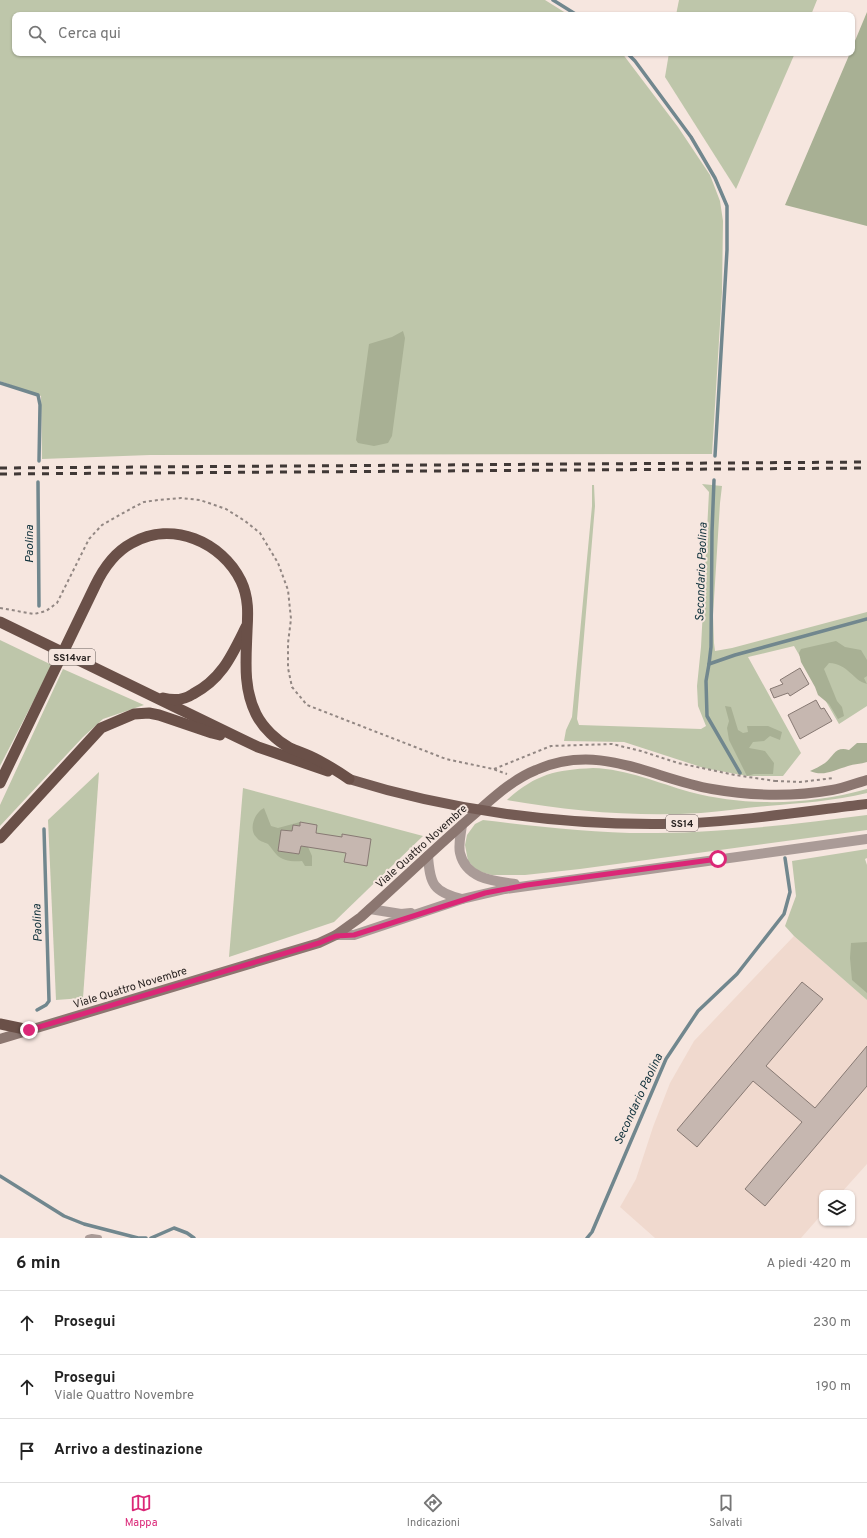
<!DOCTYPE html>
<html lang="it">
<head>
<meta charset="utf-8">
<style>
  :root { --surface:#fff; --page:#f6f6f6; --text:#222; --muted:#767676; --line:#e0e0e0; --accent:#db2777 }
  body { margin:0; font-family:Overpass,sans-serif; background:var(--page); color:var(--text) }
  .controls { position:absolute; right:12px; bottom:12px; display:grid; overflow:hidden; border-radius:8px; box-shadow:0 1px 3px #0004 }
  .controls button { width:36px; height:36px; display:grid; place-items:center; padding:0; border:0; border-bottom:1px solid var(--line); background:var(--surface); color:var(--text); font:20px sans-serif }
  .stop { position:absolute; width:12px; height:12px; margin:-9px; border:3px solid #db2777; border-radius:50%; background:#fff }
  .stop.end { background:#db2777; border-color:#fff; box-shadow:0 1px 4px #0008 }
  .list { margin:0; padding:0; list-style:none }
  h2 { display:flex; justify-content:space-between; align-items:center; height:52px; margin:0; padding:0 16px; font-size:17px }
  h2 small { font-size:13px; font-weight:400; color:var(--muted) }
  .list li { display:grid; grid-template-columns:26px 1fr auto; gap:12px; align-items:center; box-sizing:border-box; height:64px; padding:0 16px; border-top:1px solid var(--line) }
  .list b { display:block; font-size:15px; white-space:nowrap }
  .list p { margin:0; font-size:13px; white-space:nowrap; color:var(--muted) }
  .list em { font-size:13px; font-style:normal; color:var(--muted) }
  .icon { flex:none; width:22px; height:22px; fill:none; stroke:currentColor; stroke-width:2; stroke-linecap:round; stroke-linejoin:round }
  .map { position:relative; flex:none; width:867px; height:1238px; overflow:hidden }
  .search { position:absolute; background:var(--surface); box-shadow:0 1px 3px #0004; left:12px; right:12px; top:12px; height:44px; display:flex; align-items:center; gap:10px; box-sizing:border-box; padding:0 14px; border-radius:8px; color:var(--muted); font-size:15px }
  .sheet { height:244px; background:var(--surface) }
  nav { display:flex; justify-content:space-around; align-items:center; box-sizing:border-box; height:56px; border-top:1px solid var(--line); background:var(--surface); font-size:11px; color:var(--muted) }
  nav a { display:grid; justify-items:center; gap:2px }
  nav .on { color:var(--accent) }
  .map>svg:first-child { display:block }
  .built { fill:#f0d9ce }
  .green { fill:#bec6aa }
  .forest { fill:#a8b094 }
  .lines { fill:none; stroke-linecap:round; stroke-linejoin:round }
  .stream { stroke:#71878e; stroke-width:3.5 }
  .building { fill:#c6b7b0; stroke:#877973 }
  .path { stroke:#928783; stroke-width:2; stroke-dasharray:3 3; stroke-linecap:butt }
  .service { stroke:#aa9b97; stroke-width:6 }
  .tertiary { stroke:#aa9b97; stroke-width:10 }
  .secondary { stroke:#8b7670; stroke-width:10 }
  .primary { stroke:#745b54; stroke-width:10 }
  .trunk { stroke:#6a5048; stroke-width:11 }
  .rail { stroke:#403836; stroke-width:3; stroke-dasharray:7 7; stroke-linecap:butt }
  .route { stroke:#db2777; stroke-width:5 }
  .labels { text-anchor:middle; stroke-width:4; stroke-linejoin:round; paint-order:stroke }
  .shield { fill:#f6e6df; stroke:#675e5b; stroke-width:1 }
  .shield-label { font-size:10px; font-weight:bold; fill:#2a2422 }
  .street-label { font-size:11px; fill:#2a2422; stroke:#f6e6df }
  .water-label { font-size:12px; font-style:italic; fill:#0f313b; stroke:#f6e6df }
</style>
</head>
<body>
<div class="map">
<svg width="867" height="1238" viewBox="0 0 867 1238">
  <rect width="100%" height="100%" fill="#f6e6df"/>
  <!-- built -->
  <path class="built" d="M 794,936 L 867,1000 L 867,1164 L 841,1193 L 822,1193 L 822,1214 L 801,1238 L 655,1238 L 620,1207 L 636,1179 L 653,1127 L 670,1083 L 694,1041 Z"/>
  <!-- green -->
  <g class="green">
    <path d="M 0,0 L 545,0 L 569,15 L 15,15 L 15,53 L 622,53 L 678,127 L 710,175 L 720,201 L 723,221 L 722,292 L 712,454 L 150,455 L 42,459 L 41,396 L 0,381 Z"/>
    <path d="M 679,0 L 817,0 L 811,15 L 676,15 Z"/>
    <path d="M 669,53 L 795,53 L 736,189 L 665,77 Z"/>
    <path d="M 702,484 L 722,486 L 720,503 L 713,615 L 714,643 L 715,651 L 732,648 L 867,612 L 867,706 L 839,724 L 794,646 L 748,657 L 801,753 L 783,776 L 747,776 L 704,768 L 624,742 L 564,741 L 566,730 L 572,717 L 592,506 L 592,485 L 594,485 L 595,506 L 577,719 L 579,725 L 701,729 L 706,726 L 698,706 L 697,686 L 701,647 L 709,492 Z"/>
    <path d="M 0,640 L 52,665 L 0,766 Z"/>
    <path d="M 63,669 L 144,705 L 103,719 L 83,737 L 0,826 L 0,805 Z"/>
    <path d="M 593,768 C 627,769 658,783 690,792 C 748,807 810,805 867,789 L 867,793 C 834,801 801,803 767,806 C 745,808 723,811 701,813 C 636,817 570,811 507,800 C 536,774 555,770 593,768 Z"/>
    <path d="M 99,772 L 83,998 L 56,1000 L 48,820 Z"/>
    <path d="M 243,788 L 423,836 L 334,922 L 229,957 Z"/>
    <path d="M 867,815 L 867,830 L 580,869 L 525,875 L 492,875 L 477,871 L 468,861 L 465,845 L 467,835 L 475,824 L 483,820 C 541,827 600,834 658,833 C 728,832 798,824 867,815 Z"/>
    <path d="M 867,849 L 867,858 L 865,859 L 867,865 L 867,1000 L 794,936 L 785,926 L 796,896 L 792,861 Z"/>
  </g>
  <!-- forest -->
  <g class="forest">
    <path d="M 867,12 L 867,226 L 785,205 L 850,53 L 852,53 L 852,48 Z"/>
    <path d="M 403,331 L 405,338 L 392,436 L 388,443 L 374,446 L 358,443 L 356,440 L 369,344 L 392,337 Z"/>
    <path d="M 836,641 L 845,647 L 861,650 L 867,660 L 867,676 L 864,678 L 867,684 C 852,680 849,664 829,663 L 824,669 L 837,701 L 842,707 L 844,716 L 838,719 L 829,704 L 818,695 L 815,687 L 801,662 L 799,653 L 801,649 Z"/>
    <path d="M 725,706 L 731,707 L 738,730 L 743,733 L 748,732 L 747,726 L 768,726 L 782,732 L 780,740 L 770,736 L 764,741 L 753,742 L 749,748 L 765,751 L 774,763 L 773,774 L 754,774 L 747,776 L 729,740 L 727,728 L 729,721 Z"/>
    <path d="M 857,743 L 867,743 L 867,762 C 861,764 854,764 848,766 C 835,770 823,777 810,771 C 815,769 820,766 825,763 C 834,756 835,746 849,750 Z"/>
    <path d="M 264,808 L 271,826 L 278,828 L 300,822 L 300,826 L 292,831 L 281,830 L 278,851 L 299,854 L 301,846 L 308,847 L 312,856 L 312,866 L 305,866 L 302,861 C 293,862 282,861 276,854 C 273,851 271,847 268,844 C 264,842 259,841 257,838 C 248,830 254,813 264,808 Z"/>
    <path d="M 867,942 L 867,993 L 852,980 L 850,958 L 851,943 Z"/>
  </g>
  <g class="lines">
    <!-- stream -->
    <g class="stream">
      <path d="M 553,0 L 577,15"/>
      <path d="M 627,53 L 635,61 L 691,137 L 715,178 L 727,206 L 727,250 L 715,456"/>
      <path d="M 0,383 L 38,395 L 40,405 L 39,461"/>
      <path d="M 38,482 L 39,606"/>
      <path d="M 709,664 L 711,647 L 712,532 L 714,480"/>
      <path d="M 740,773 L 707,716 L 706,681 L 709,664 L 735,655 L 867,619"/>
      <path d="M 37,1010 L 46,1005 L 49,1001 L 44,829"/>
      <path d="M 0,1176 L 64,1216 L 84,1224 L 138,1238 L 146,1238"/>
      <path d="M 151,1238 L 174,1228 L 187,1233 L 194,1238"/>
      <path d="M 587,1238 L 592,1232 L 666,1059 L 698,1011 L 737,974 L 784,914 L 790,892 L 785,858"/>
    </g>
  </g>
  <!-- building -->
  <g class="building">
    <path d="M 800,668 L 809,684 L 790,696 L 788,693 L 774,698 L 770,689 L 783,684 L 780,680 Z"/>
    <path d="M 816,700 L 821,709 L 824,708 L 832,721 L 800,739 L 788,715 Z"/>
    <path d="M 300,822 L 317,825 L 316,833 L 342,837 L 342,834 L 371,839 L 367,866 L 344,862 L 346,853 L 301,846 L 299,854 L 278,851 L 281,830 L 292,831 L 293,825 L 300,826 Z"/>
    <path d="M 802,982 L 823,999 L 766,1066 L 815,1108 L 867,1046 L 867,1086 L 765,1206 L 745,1189 L 802,1122 L 753,1081 L 697,1147 L 677,1130 Z"/>
  </g>
  <g class="lines">
    <!-- path -->
    <g class="path">
      <path d="M 0,608 L 34,614 L 46,611 L 57,603 L 89,539 L 102,525 L 132,508 L 144,502 L 158,500 L 181,498 L 200,500 L 226,509 L 245,521 L 260,533 L 278,563 L 288,590 L 291,619 L 288,643 L 288,668 L 292,687 L 307,705 L 446,759 L 493,769 L 507,774"/>
      <path d="M 494,769 L 551,746 L 612,744 L 641,751 L 678,763 L 735,775 L 775,781 L 775,784"/>
      <path d="M 775,781 L 800,782 L 834,778"/>
    </g>
    <!-- service -->
    <path class="service" d="M 88,1238 L 92,1237 L 99,1238"/>
    <!-- tertiary -->
    <g class="tertiary">
      <path d="M 462,825 C 461,834 458,844 460,853 C 466,879 493,881 515,884"/>
      <path d="M 428,856 C 430,884 433,892 462,899"/>
      <path d="M 370,909 L 401,914 L 411,913"/>
      <path d="M 336,935 L 354,935 L 462,899 L 505,889 L 867,839"/>
    </g>
    <!-- secondary -->
    <path class="secondary" d="M 0,1039 L 319,943 L 336,935 L 361,917 C 398,884 433,850 471,817 C 491,800 511,780 536,770 C 600,742 651,778 712,789 C 752,796 792,797 832,790 C 844,788 856,783 867,780"/>
    <!-- primary -->
    <path class="primary" d="M 349,779 C 448,810 558,825 662,824 C 731,823 799,812 867,804"/>
    <!-- trunk -->
    <g class="trunk">
      <path d="M 0,622 L 237,737 L 258,747 L 328,771"/>
      <path d="M 163,698 C 174,701 184,700 193,694 C 222,679 232,655 246,627"/>
      <path d="M 0,783 L 95,586 C 103,569 115,552 132,543 C 172,520 222,542 241,581 C 249,598 248,614 247,631 C 246,660 243,688 256,714 C 263,728 277,741 290,748 C 299,752 309,755 318,760 C 329,766 339,772 349,779"/>
      <path d="M 0,838 L 101,728 L 134,714 L 149,713 L 159,715 L 212,733 L 220,735"/>
      <path d="M 0,1024 L 29,1030"/>
    </g>
    <!-- rail -->
    <g class="rail">
      <path d="M 0,468 L 867,462"/>
      <path d="M 0,474 L 867,468"/>
    </g>
  </g>
  <g class="lines">
    <!-- route -->
    <path class="route" d="M 29,1030 L 319,943 L 336,936 L 354,935 L 485,893 L 527,885 L 718,859"/>
  </g>
  <g class="labels">
    <!-- shield labels -->
    <g class="shield">
      <rect x="49" y="649" width="46" height="16" rx="3"/>
      <rect x="666" y="815" width="32" height="16" rx="3"/>
    </g>
    <g class="shield-label">
      <text x="72" y="661">SS14var</text>
      <text x="682" y="827">SS14</text>
    </g>
    <!-- street labels -->
    <g class="street-label">
      <text transform="translate(421 846) rotate(-42)" y="4">Viale Quattro Novembre</text>
      <text transform="translate(130 987) rotate(-17)" y="4">Viale Quattro Novembre</text>
    </g>
    <!-- water labels -->
    <g class="water-label">
      <text transform="translate(29 544) rotate(-90)" y="4">Paolina</text>
      <text transform="translate(701 572) rotate(-88)" y="4">Secondario Paolina</text>
      <text transform="translate(37 923) rotate(-92)" y="4">Paolina</text>
      <text transform="translate(638 1099) rotate(-65)" y="4">Secondario Paolina</text>
    </g>
  </g>
</svg>
<div class="controls">
<button><svg class="icon" aria-label="layers" viewBox="0 0 24 24"><path d="M12 4l9 5-9 5-9-5zM3 14l9 5 9-5"/></svg></button>
</div>
<div class="stop" style="left:718px;top:859px"></div>
<div class="stop end" style="left:29px;top:1030px"></div>
<div class="search"><svg class="icon" aria-label="search" viewBox="0 0 24 24"><circle cx="10" cy="10" r="6"/><path d="M15 15l6 6"/></svg>Cerca qui</div>
</div>
<section class="sheet">
<h2>6 min<small>A piedi · 420 m</small></h2>
<ul class="list">
<li><svg class="icon" aria-label="ahead" viewBox="0 0 24 24"><path d="M12 20V5M6 11l6-6 6 6"/></svg><div><b>Prosegui</b></div><em>230 m</em></li>
<li><svg class="icon" aria-label="ahead" viewBox="0 0 24 24"><path d="M12 20V5M6 11l6-6 6 6"/></svg><div><b>Prosegui</b><p>Viale Quattro Novembre</p></div><em>190 m</em></li>
<li><svg class="icon" aria-label="arrive" viewBox="0 0 24 24"><path d="M6 21V4h12l-3 4 3 4H6"/></svg><div><b>Arrivo a destinazione</b></div></li>
</ul>
</section>
<nav>
<a class="on"><svg class="icon" aria-label="map" viewBox="0 0 24 24"><path d="M3 6l6-2 6 2 6-2v14l-6 2-6-2-6 2zM9 4v14M15 6v14"/></svg>Mappa</a>
<a><svg class="icon" aria-label="directions" viewBox="0 0 24 24"><path d="M12 3l9 9-9 9-9-9zM9 14v-3h6M13 9l2 2-2 2"/></svg>Indicazioni</a>
<a><svg class="icon" aria-label="saved" viewBox="0 0 24 24"><path d="M7 4h10v16l-5-4-5 4z"/></svg>Salvati</a>
</nav>
</body>
</html>
